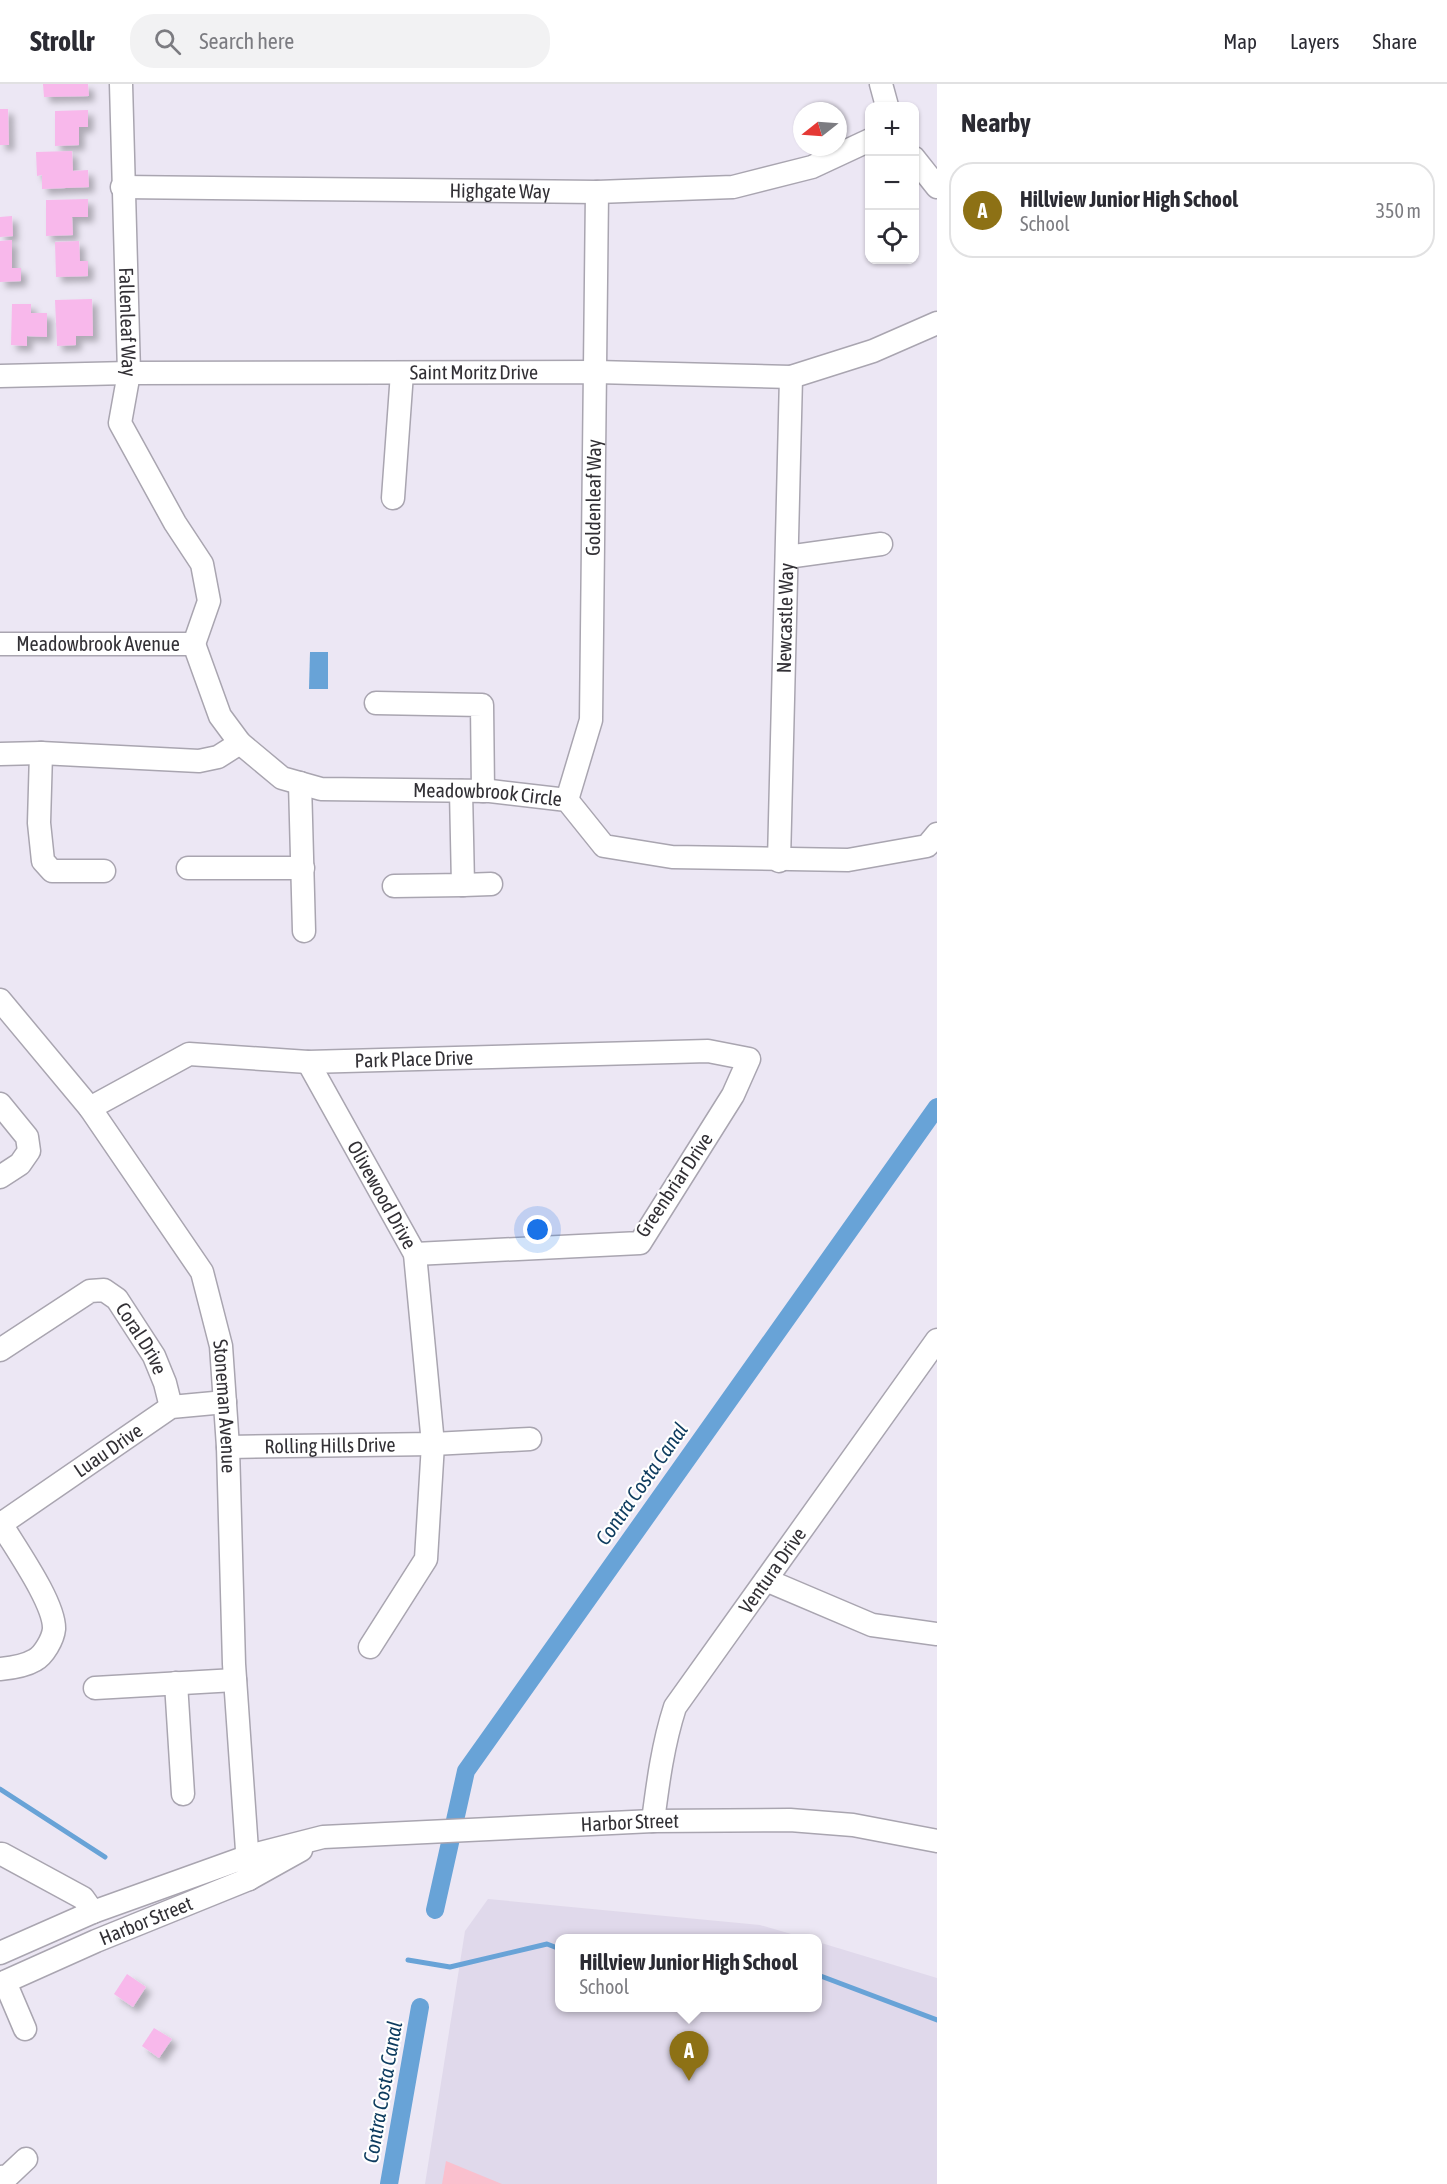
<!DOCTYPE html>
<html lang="en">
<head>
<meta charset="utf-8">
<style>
  :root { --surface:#fff; --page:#f2f2f3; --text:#2b2b33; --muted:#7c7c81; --line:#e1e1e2; --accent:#8d7115 }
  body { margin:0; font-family:"Asap Condensed",sans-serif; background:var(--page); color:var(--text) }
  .controls { position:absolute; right:18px; top:18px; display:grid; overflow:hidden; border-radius:12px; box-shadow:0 2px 4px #0004 }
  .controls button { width:54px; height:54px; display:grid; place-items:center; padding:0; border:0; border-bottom:2px solid var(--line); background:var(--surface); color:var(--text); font:30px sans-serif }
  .compass { position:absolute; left:793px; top:18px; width:54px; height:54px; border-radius:50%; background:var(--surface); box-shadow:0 2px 4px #0004; rotate:253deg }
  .you { position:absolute; left:538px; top:1146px; width:21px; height:21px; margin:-15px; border:4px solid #fff; border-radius:50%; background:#1a73e8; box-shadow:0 0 0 9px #1a73e833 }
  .badge { display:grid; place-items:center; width:39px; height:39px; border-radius:50%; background:var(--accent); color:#fff; font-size:20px; font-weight:700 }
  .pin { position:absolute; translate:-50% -50px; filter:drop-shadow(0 2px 3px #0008) }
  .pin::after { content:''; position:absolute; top:32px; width:21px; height:18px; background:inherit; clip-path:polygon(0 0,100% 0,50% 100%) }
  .popup { position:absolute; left:555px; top:1850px; width:267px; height:78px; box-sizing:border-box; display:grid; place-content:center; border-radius:12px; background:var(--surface); filter:drop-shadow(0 2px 4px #0005); font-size:20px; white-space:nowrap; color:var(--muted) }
  .popup b { font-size:22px; color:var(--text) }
  .popup::after { content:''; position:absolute; left:50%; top:100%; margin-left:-12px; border:12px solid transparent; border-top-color:var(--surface) }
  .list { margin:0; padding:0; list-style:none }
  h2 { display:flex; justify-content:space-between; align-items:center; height:78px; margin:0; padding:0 24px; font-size:26px }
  h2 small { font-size:20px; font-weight:400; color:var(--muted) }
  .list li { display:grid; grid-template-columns:39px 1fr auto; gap:18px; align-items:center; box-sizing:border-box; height:96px; margin:0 12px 12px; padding:0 12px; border:2px solid var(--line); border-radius:24px }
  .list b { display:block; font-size:22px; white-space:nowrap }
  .list p { margin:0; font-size:20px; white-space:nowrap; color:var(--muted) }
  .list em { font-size:20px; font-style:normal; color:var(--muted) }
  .icon { flex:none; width:33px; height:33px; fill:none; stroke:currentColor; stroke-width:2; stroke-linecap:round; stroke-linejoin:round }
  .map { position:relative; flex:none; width:937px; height:2100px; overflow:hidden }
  header { display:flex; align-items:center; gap:36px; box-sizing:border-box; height:84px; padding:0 30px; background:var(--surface); border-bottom:2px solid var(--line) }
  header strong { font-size:28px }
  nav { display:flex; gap:33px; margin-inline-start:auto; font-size:21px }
  .search { width:420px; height:54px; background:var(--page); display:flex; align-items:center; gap:15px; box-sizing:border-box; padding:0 21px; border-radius:24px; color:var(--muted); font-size:22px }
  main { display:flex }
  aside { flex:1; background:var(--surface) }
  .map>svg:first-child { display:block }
  .built { fill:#e0d9eb }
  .green { fill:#fac0ce }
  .water { fill:#68a3d7 }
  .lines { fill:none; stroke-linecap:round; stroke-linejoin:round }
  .stream { stroke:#68a3d7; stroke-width:5 }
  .canal { stroke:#68a3d7; stroke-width:18 }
  .building { fill:#f8b8eb; filter:url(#shadow) }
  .minor-casing { stroke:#a9a5b0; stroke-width:25 }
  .minor { stroke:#fff; stroke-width:22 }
  .labels { text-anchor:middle; stroke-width:4.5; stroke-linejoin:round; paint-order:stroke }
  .street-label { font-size:20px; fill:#323035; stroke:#fff }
  .water-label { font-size:21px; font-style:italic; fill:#0e3c5f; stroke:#fff }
</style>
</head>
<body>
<header>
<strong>Strollr</strong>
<div class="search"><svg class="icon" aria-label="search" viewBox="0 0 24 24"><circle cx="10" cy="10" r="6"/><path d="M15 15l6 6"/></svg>Search here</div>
<nav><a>Map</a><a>Layers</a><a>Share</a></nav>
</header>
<main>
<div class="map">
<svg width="937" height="2100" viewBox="0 0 937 2100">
  <defs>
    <filter id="shadow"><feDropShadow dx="5.5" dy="5.5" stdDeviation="3" flood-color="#0004"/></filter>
  </defs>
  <rect width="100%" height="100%" fill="#ece7f4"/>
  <!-- built -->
  <path class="built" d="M 488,1815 L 760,1841 L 805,1854 L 560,1854 L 560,1924 L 818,1924 L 818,1858 L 937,1894 L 937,2100 L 425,2100 L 465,1847 Z"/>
  <!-- green -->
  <path class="green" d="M 446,2077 L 502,2100 L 442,2100 Z"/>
  <!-- water -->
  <path class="water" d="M 310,568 L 328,568 L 328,605 L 309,605 Z"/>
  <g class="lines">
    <!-- stream -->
    <g class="stream">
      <path d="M 0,1705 L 105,1773"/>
      <path d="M 408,1876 L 450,1883 L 547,1860 L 560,1865"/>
      <path d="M 818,1891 L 937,1936"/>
    </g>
    <!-- canal -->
    <g class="canal">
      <path d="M 435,1826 L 466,1687 L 937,1023"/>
      <path d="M 389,2100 L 420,1923"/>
    </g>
  </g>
  <!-- building -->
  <g class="building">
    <path d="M 43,0 L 88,0 L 89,12 L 44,13 Z"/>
    <path d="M 0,25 L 8,25 L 9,61 L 0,61 Z"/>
    <path d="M 88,26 L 88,43 L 79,43 L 79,61 L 55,62 L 55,27 Z"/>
    <path d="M 72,67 L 73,87 L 88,86 L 89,103 L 42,105 L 42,91 L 37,92 L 36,68 Z"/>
    <path d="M 88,115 L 88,133 L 72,133 L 73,151 L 46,152 L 46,116 Z"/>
    <path d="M 12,132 L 13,152 L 0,153 L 0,133 Z"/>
    <path d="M 12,156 L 12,184 L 21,184 L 21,197 L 0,198 L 0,157 Z"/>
    <path d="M 79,157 L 80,177 L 88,177 L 88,192 L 56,193 L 55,158 Z"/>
    <path d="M 92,215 L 93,252 L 76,252 L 76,261 L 57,262 L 55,216 Z"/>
    <path d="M 12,220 L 31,220 L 31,229 L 47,229 L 47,253 L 27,252 L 27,262 L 11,261 Z"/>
    <path d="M 127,1890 L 146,1903 L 133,1923 L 114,1910 Z"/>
    <path d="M 154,1944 L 172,1955 L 159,1974 L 142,1962 Z"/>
  </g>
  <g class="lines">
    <defs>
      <g id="minor">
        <path id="s1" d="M 121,0 L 129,289 L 120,339 L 175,439 L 202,480 L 209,517 L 194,560"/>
        <path d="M 881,0 L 887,22"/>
        <path d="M 914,74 L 937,103"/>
        <path id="s2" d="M 122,103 L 597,108 L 733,103 L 812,83 L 870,56"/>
        <path id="s3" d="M 0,292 L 129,289 L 596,288 L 791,293 L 873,267 L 937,239"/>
        <path d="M 393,414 L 402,289"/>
        <path d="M 787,473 L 881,460"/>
        <path id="s4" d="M 0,560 L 194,560"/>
        <path id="s5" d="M 194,560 L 220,632 L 240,659 L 282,694 L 321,705 L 490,707 L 567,716 L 604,762 L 672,773 L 848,776 L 927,762 L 937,750"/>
        <path d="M 376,619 L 482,621 L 483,707"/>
        <path d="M 41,669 L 39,739 L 43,777 L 52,787 L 104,787"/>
        <path d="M 0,670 L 41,669 L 199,677 L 218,673 L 240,659"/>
        <path d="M 300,699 L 304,847"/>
        <path id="s6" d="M 567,716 L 591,636 L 597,108"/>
        <path id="s7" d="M 779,777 L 791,293"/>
        <path d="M 188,784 L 303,784"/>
        <path d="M 463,801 L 491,800"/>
        <path d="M 394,802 L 463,801 L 461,707"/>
        <path id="s8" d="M 0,916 L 90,1024 L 202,1188 L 221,1262 L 228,1363 L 234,1580 L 249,1795"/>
        <path id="s9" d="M 308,978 L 415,1170 L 433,1360 L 426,1475 L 370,1563"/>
        <path d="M 0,1020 L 27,1053 L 29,1067 L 20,1080 L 0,1093"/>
        <path id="s10" d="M 90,1024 L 189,970 L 308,978 L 708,967 L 749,975 L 733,1011 L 640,1159 L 415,1170"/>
        <path id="s11" d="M 0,1266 L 90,1207 L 104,1206 L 117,1215 L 154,1272 L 165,1299 L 171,1323"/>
        <path id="s12" d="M 228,1363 L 433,1360 L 530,1355"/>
        <path d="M 0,1438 C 14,1462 55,1519 54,1545 C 53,1555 44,1571 35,1576 C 25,1582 11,1584 0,1585"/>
        <path id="s13" d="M 1,1440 L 171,1323 L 225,1318"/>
        <path d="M 766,1496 L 872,1541 L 937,1550"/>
        <path d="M 176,1599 L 183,1710"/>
        <path d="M 95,1604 L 235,1596"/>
        <path id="s14" d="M 653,1737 C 658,1698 663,1660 675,1623 L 937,1256"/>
        <path d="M 0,1770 L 2,1770 L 83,1814 L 93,1828"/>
        <path id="s15" d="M 0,1869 L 93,1828 L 249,1772 L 323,1753 L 653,1737 L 790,1736 L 853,1741 L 937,1757"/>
        <path d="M 5,1898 L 25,1945"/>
        <path id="s16" d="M 0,1900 L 96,1857 L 249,1795 L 301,1766"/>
        <path d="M 0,2093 L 8,2092 L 26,2075"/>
      </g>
    </defs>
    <!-- minor casing -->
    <use href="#minor" class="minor-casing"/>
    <!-- minor -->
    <use href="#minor" class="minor"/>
  </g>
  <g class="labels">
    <!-- street labels -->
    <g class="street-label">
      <text dy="7" stroke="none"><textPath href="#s2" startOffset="378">Highgate Way</textPath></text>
      <text dy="7" stroke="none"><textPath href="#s1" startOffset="238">Fallenleaf Way</textPath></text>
      <text dy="7" stroke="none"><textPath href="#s3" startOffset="474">Saint Moritz Drive</textPath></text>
      <text dy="7" stroke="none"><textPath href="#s6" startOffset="306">Goldenleaf Way</textPath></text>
      <text dy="7" stroke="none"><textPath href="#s7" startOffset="243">Newcastle Way</textPath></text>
      <text dy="7" stroke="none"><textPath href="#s4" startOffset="98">Meadowbrook Avenue</textPath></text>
      <text dy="7" stroke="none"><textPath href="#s5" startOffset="372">Meadowbrook Circle</textPath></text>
      <text dy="7" stroke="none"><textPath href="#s10" startOffset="338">Park Place Drive</textPath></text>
      <text transform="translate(674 1101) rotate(-56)" y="7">Greenbriar Drive</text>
      <text dy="7" stroke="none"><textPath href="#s9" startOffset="152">Olivewood Drive</textPath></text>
      <text dy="7" stroke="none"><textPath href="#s11" startOffset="184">Coral Drive</textPath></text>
      <text dy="7" stroke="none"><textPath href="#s8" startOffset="476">Stoneman Avenue</textPath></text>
      <text dy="7" stroke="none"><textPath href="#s12" startOffset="102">Rolling Hills Drive</textPath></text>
      <text dy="7" stroke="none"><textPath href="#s13" startOffset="130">Luau Drive</textPath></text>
      <text dy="7" stroke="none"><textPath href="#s14" startOffset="284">Ventura Drive</textPath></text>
      <text dy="7" stroke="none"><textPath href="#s15" startOffset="651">Harbor Street</textPath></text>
      <text dy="7" stroke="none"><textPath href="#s16" startOffset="159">Harbor Street</textPath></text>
    </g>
    <!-- water labels -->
    <g class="water-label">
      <text transform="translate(642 1400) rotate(-55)" y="7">Contra Costa Canal</text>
      <text transform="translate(383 2008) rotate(-80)" y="7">Contra Costa Canal</text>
    </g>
  </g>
</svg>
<div class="controls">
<button>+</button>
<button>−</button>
<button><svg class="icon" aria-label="locate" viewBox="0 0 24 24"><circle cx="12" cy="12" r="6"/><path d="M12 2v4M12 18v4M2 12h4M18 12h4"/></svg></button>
</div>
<svg class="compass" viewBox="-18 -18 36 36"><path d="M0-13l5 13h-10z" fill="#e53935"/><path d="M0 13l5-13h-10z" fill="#7c7c81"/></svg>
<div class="you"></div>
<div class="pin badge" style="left:689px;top:1997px">A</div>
<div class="popup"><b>Hillview Junior High School</b>School</div>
</div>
<aside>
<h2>Nearby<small></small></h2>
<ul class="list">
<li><span class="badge">A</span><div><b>Hillview Junior High School</b><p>School</p></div><em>350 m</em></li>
</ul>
</aside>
</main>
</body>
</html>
